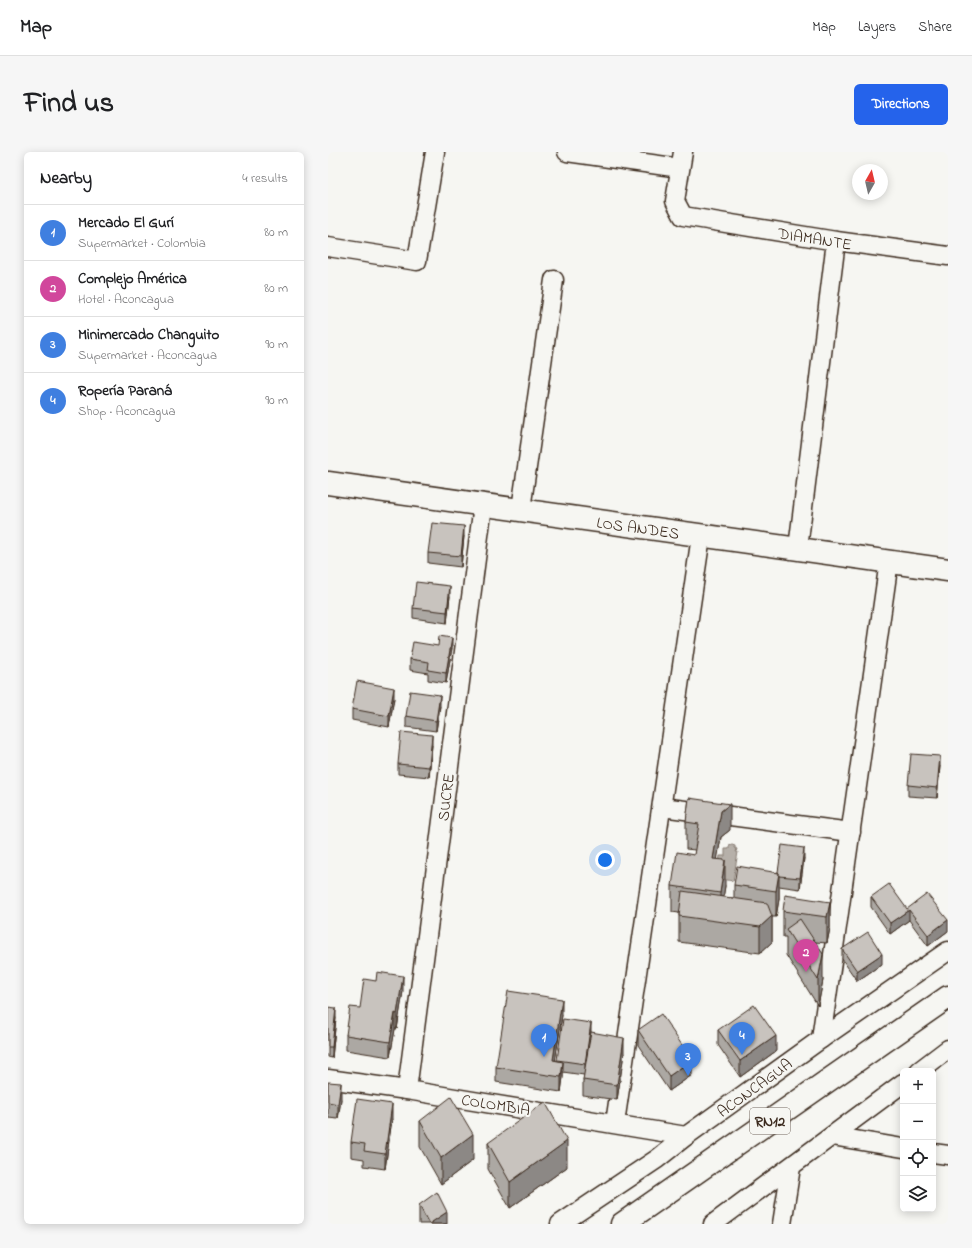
<!DOCTYPE html>
<html lang="en">
<head>
<meta charset="utf-8">
<style>
  :root { --surface:#fff; --page:#f6f6f6; --text:#202124; --muted:#757577; --line:#e0e0e0; --accent:#2563eb }
  body { margin:0; font-family:"Indie Flower",sans-serif; background:var(--page); color:var(--text) }
  .controls { position:absolute; right:12px; bottom:12px; display:grid; overflow:hidden; border-radius:6px; box-shadow:0 2px 10px #0003 }
  .controls button { width:36px; height:36px; display:grid; place-items:center; padding:0; border:0; border-bottom:1px solid var(--line); background:var(--surface); color:var(--text); font:20px sans-serif }
  .compass { position:absolute; left:524px; top:12px; width:36px; height:36px; border-radius:50%; background:var(--surface); box-shadow:0 2px 10px #0003; rotate:8deg }
  .you { position:absolute; left:277px; top:708px; width:14px; height:14px; margin:-10px; border:3px solid #fff; border-radius:50%; background:#1a73e8; box-shadow:0 0 0 6px #1a73e833 }
  .badge { display:grid; place-items:center; width:26px; height:26px; border-radius:50%; background:var(--accent); color:#fff; font-size:13px; font-weight:700 }
  .pin { position:absolute; translate:-50% -33px; filter:drop-shadow(0 1px 2px #0008) }
  .pin::after { content:''; position:absolute; top:21px; width:14px; height:12px; background:inherit; clip-path:polygon(0 0,100% 0,50% 100%) }
  .list { margin:0; padding:0; list-style:none }
  h2 { display:flex; justify-content:space-between; align-items:center; height:52px; margin:0; padding:0 16px; font-size:17px }
  h2 small { font-size:13px; font-weight:400; color:var(--muted) }
  .list li { display:grid; grid-template-columns:26px 1fr auto; gap:12px; align-items:center; box-sizing:border-box; height:56px; padding:0 16px; border-top:1px solid var(--line) }
  .list b { display:block; font-size:15px; white-space:nowrap }
  .list p { margin:0; font-size:13px; white-space:nowrap; color:var(--muted) }
  .list em { font-size:13px; font-style:normal; color:var(--muted) }
  .icon { flex:none; width:22px; height:22px; fill:none; stroke:currentColor; stroke-width:2; stroke-linecap:round; stroke-linejoin:round }
  .map { position:relative; flex:none; width:620px; height:1072px; overflow:hidden; border-radius:6px }
  header { display:flex; align-items:center; gap:24px; box-sizing:border-box; height:56px; padding:0 20px; background:var(--surface); border-bottom:1px solid var(--line) }
  header strong { font-size:19px }
  nav { display:flex; gap:22px; margin-inline-start:auto; font-size:14px }
  .intro { display:flex; align-items:center; justify-content:space-between; box-sizing:border-box; height:96px; padding:0 24px }
  h1 { margin:0; font-size:28px }
  .button { padding:10px 18px; border-radius:6px; background:var(--accent); color:#fff; font-size:14px; font-weight:700 }
  main { display:flex; gap:24px; padding:0 24px }
  aside { flex:1; background:var(--surface); border-radius:6px; box-shadow:0 2px 10px #0003 }
  .map>svg:first-child { display:block }
  .water { fill:#b6b0a9; stroke:#857a71 }
  .lines { fill:none; stroke-linecap:round; stroke-linejoin:round }
  .minor-casing { stroke:#3b2a1e; stroke-width:21 }
  .secondary-casing { stroke:#3b2a1e; stroke-width:25 }
  .trunk-casing { stroke:#3b2a1e; stroke-width:25 }
  .minor { stroke:#f6f6f2; stroke-width:18 }
  .secondary { stroke:#f6f6f2; stroke-width:22 }
  .trunk { stroke:#f6f6f2; stroke-width:22 }
  .wall { fill:#aca8a3; stroke:#3b2a1e }
  .shaded-wall { fill:#8c8885; stroke:#3b2a1e }
  .building { fill:#c8c3be; stroke:#3b2a1e }
  .labels { text-anchor:middle; stroke-width:4; stroke-linejoin:round; paint-order:stroke }
  .shield { fill:#f6f6f2; stroke:#73675e; stroke-width:1 }
  .shield-label { font-size:15px; font-weight:bold; fill:#3b2a1e }
  .street-label { font-size:16px; fill:#3b2a1e; stroke:#f6f6f2 }
</style>
</head>
<body>
<header>
<strong>Map</strong>
<nav><a>Map</a><a>Layers</a><a>Share</a></nav>
</header>
<div class="intro"><h1>Find us</h1><a class="button">Directions</a></div>
<main>
<aside>
<h2>Nearby<small>4 results</small></h2>
<ul class="list">
<li><span class="badge" style="background:#3f7fe0">1</span><div><b>Mercado El Gurí</b><p>Supermarket · Colombia</p></div><em>80 m</em></li>
<li><span class="badge" style="background:#d1479c">2</span><div><b>Complejo América</b><p>Hotel · Aconcagua</p></div><em>80 m</em></li>
<li><span class="badge" style="background:#3f7fe0">3</span><div><b>Minimercado Changuito</b><p>Supermarket · Aconcagua</p></div><em>90 m</em></li>
<li><span class="badge" style="background:#3f7fe0">4</span><div><b>Ropería Paraná</b><p>Shop · Aconcagua</p></div><em>90 m</em></li>
</ul>
</aside>
<div class="map">
<svg width="620" height="1072" viewBox="0 0 620 1072">
  <rect width="100%" height="100%" fill="#f6f6f2"/>
  <filter id="ink" filterUnits="userSpaceOnUse"><feTurbulence type="fractalNoise" baseFrequency=".025" numOctaves="2"/><feDisplacementMap in="SourceGraphic" scale="8" xChannelSelector="R" yChannelSelector="G"/><feConvolveMatrix kernelMatrix="1 2 1 2 8 2 1 2 1" color-interpolation-filters="sRGB"/></filter>
  <g filter="url(#ink)">
    <!-- water -->
    <path class="water" d="M 404,693 L 407,694 L 407,696 L 409,697 L 408,700 L 410,700 L 405,729 L 389,726 L 392,704 L 397,704 L 397,697 L 401,697 L 401,694 Z"/>
    <g class="lines">
      <defs>
        <g id="minor">
          <path d="M 239,0 L 352,16"/>
          <path d="M 355,0 L 347,49 L 355,64 L 508,89 L 620,104"/>
          <path d="M 0,95 L 89,109 L 107,0"/>
          <path d="M 193,357 L 226,128"/>
          <path d="M 470,396 L 508,89"/>
          <path d="M 334,655 L 523,680"/>
          <path d="M 493,887 L 561,409"/>
          <path d="M 591,919 L 620,897"/>
          <path d="M 0,927 L 79,938 L 358,984"/>
          <path d="M 79,938 L 155,353"/>
          <path d="M 287,971 L 373,384"/>
          <path d="M 504,984 L 575,996"/>
          <path d="M 605,1001 L 620,1003"/>
          <path d="M 232,1072 L 329,1007 L 358,984 L 493,887 L 620,799"/>
          <path d="M 385,1072 L 575,931"/>
          <path d="M 454,1072 L 463,1015"/>
        </g>
        <path id="secondary" d="M 0,331 L 620,418"/>
        <path id="trunk" d="M 294,1072 L 620,845"/>
      </defs>
      <!-- minor casing -->
      <use href="#minor" class="minor-casing"/>
      <!-- secondary casing -->
      <use href="#secondary" class="secondary-casing"/>
      <!-- trunk casing -->
      <use href="#trunk" class="trunk-casing"/>
      <!-- minor -->
      <use href="#minor" class="minor"/>
      <!-- secondary -->
      <use href="#secondary" class="secondary"/>
      <!-- trunk -->
      <use href="#trunk" class="trunk"/>
    </g>
    <!-- wall -->
    <g class="wall">
      <path d="M 136,384 L 133,415 L 100,411 L 100,401 Z"/>
      <path d="M 122,444 L 119,471 L 85,466 L 85,456 Z"/>
      <path d="M 124,496 L 118,531 L 100,528 L 100,521 L 82,518 L 82,507 Z"/>
      <path d="M 66,546 L 61,575 L 24,568 L 24,557 Z"/>
      <path d="M 112,554 L 108,579 L 78,575 L 78,564 Z"/>
      <path d="M 104,593 L 101,625 L 70,622 L 70,612 Z"/>
      <path d="M 612,614 L 609,646 L 580,644 L 580,633 Z"/>
      <path d="M 361,646 L 402,678 L 393,685 L 389,707 L 397,734 L 395,745 L 406,746 L 406,733 L 450,720 L 476,706 L 472,737 L 451,734 L 451,747 L 448,765 L 444,765 L 444,790 L 432,801 L 351,790 L 351,761 L 344,760 L 344,734 L 366,703 L 367,698 L 358,697 L 358,670 Z"/>
      <path d="M 543,745 L 579,757 L 620,779 L 600,794 L 581,768 L 562,782 L 543,755 Z"/>
      <path d="M 502,750 L 502,776 L 499,791 L 487,790 L 495,828 L 490,854 L 458,803 L 458,785 L 455,785 L 455,759 Z"/>
      <path d="M 514,797 L 554,812 L 529,829 L 514,807 Z"/>
      <path d="M 75,839 L 69,877 L 67,877 L 62,905 L 18,898 L 18,883 L 32,856 Z"/>
      <path d="M 0,855 L 8,866 L 4,906 L 0,905 Z"/>
      <path d="M 234,863 L 227,908 L 229,909 L 263,880 L 296,901 L 289,948 L 255,943 L 255,928 L 256,923 L 235,920 L 235,925 L 233,940 L 168,930 L 168,915 Z"/>
      <path d="M 310,878 L 364,923 L 341,939 L 310,893 Z"/>
      <path d="M 390,878 L 448,899 L 412,925 L 390,893 Z"/>
      <path d="M 0,930 L 13,947 L 10,967 L 0,966 Z"/>
      <path d="M 64,967 L 57,1017 L 36,1014 L 36,1007 L 23,1005 L 23,990 Z"/>
      <path d="M 92,969 L 145,1008 L 113,1032 L 92,995 Z"/>
      <path d="M 160,991 L 239,1015 L 182,1056 L 160,1017 Z"/>
      <path d="M 91,1053 L 119,1072 L 91,1072 Z"/>
    </g>
    <!-- shaded-wall -->
    <g class="shaded-wall">
      <path d="M 136,374 L 136,384 L 133,415 L 133,404 Z"/>
      <path d="M 122,434 L 122,444 L 119,471 L 119,460 Z"/>
      <path d="M 124,486 L 124,496 L 118,531 L 118,521 Z"/>
      <path d="M 66,536 L 66,546 L 61,575 L 61,564 Z"/>
      <path d="M 112,543 L 112,554 L 108,579 L 108,569 Z"/>
      <path d="M 104,583 L 104,593 L 101,625 L 101,615 Z"/>
      <path d="M 612,604 L 612,614 L 609,646 L 609,636 Z"/>
      <path d="M 402,652 L 402,678 L 393,685 L 385,733 L 385,707 L 393,659 Z"/>
      <path d="M 476,696 L 476,706 L 472,737 L 472,726 Z"/>
      <path d="M 397,708 L 397,734 L 392,767 L 392,741 Z"/>
      <path d="M 451,721 L 451,747 L 448,765 L 448,739 Z"/>
      <path d="M 502,750 L 502,776 L 499,791 L 499,765 Z"/>
      <path d="M 581,758 L 581,768 L 562,782 L 562,771 Z"/>
      <path d="M 444,764 L 444,790 L 432,801 L 432,775 Z"/>
      <path d="M 620,768 L 620,779 L 600,794 L 600,783 Z"/>
      <path d="M 495,802 L 495,828 L 490,854 L 490,828 Z"/>
      <path d="M 554,802 L 554,812 L 529,829 L 529,819 Z"/>
      <path d="M 75,824 L 75,839 L 69,877 L 69,862 Z"/>
      <path d="M 234,847 L 234,863 L 225,923 L 225,908 Z"/>
      <path d="M 8,856 L 8,866 L 4,906 L 4,895 Z"/>
      <path d="M 67,861 L 67,877 L 62,905 L 62,890 Z"/>
      <path d="M 263,871 L 263,881 L 257,923 L 257,912 Z"/>
      <path d="M 448,884 L 448,899 L 412,925 L 412,909 Z"/>
      <path d="M 296,886 L 296,901 L 289,948 L 289,933 Z"/>
      <path d="M 364,908 L 364,923 L 341,939 L 341,924 Z"/>
      <path d="M 235,910 L 235,925 L 233,940 L 233,925 Z"/>
      <path d="M 13,931 L 13,947 L 10,967 L 10,952 Z"/>
      <path d="M 64,952 L 64,967 L 57,1017 L 57,1002 Z"/>
      <path d="M 145,982 L 145,1008 L 113,1032 L 113,1006 Z"/>
      <path d="M 239,989 L 239,1015 L 182,1056 L 182,1030 Z"/>
      <path d="M 119,1060 L 119,1072 L 101,1072 Z"/>
    </g>
    <!-- building -->
    <g class="building">
      <path d="M 104,371 L 136,374 L 133,404 L 100,401 Z"/>
      <path d="M 88,430 L 122,434 L 119,460 L 85,456 Z"/>
      <path d="M 111,484 L 124,486 L 118,521 L 100,518 L 101,510 L 82,507 L 85,490 L 110,494 Z"/>
      <path d="M 29,529 L 66,536 L 61,564 L 24,557 Z"/>
      <path d="M 82,539 L 112,543 L 108,569 L 78,564 Z"/>
      <path d="M 73,580 L 104,583 L 101,615 L 70,612 Z"/>
      <path d="M 583,602 L 612,604 L 609,636 L 580,633 Z"/>
      <path d="M 361,646 L 402,652 L 393,659 L 385,707 L 397,708 L 392,741 L 344,734 L 349,700 L 366,703 L 371,672 L 358,670 Z"/>
      <path d="M 454,693 L 476,696 L 472,726 L 451,724 L 451,721 L 450,720 Z"/>
      <path d="M 409,714 L 451,721 L 448,739 L 406,733 Z"/>
      <path d="M 561,732 L 579,757 L 599,742 L 620,768 L 600,783 L 581,758 L 562,771 L 543,745 Z"/>
      <path d="M 354,739 L 439,751 L 444,764 L 432,775 L 351,764 Z"/>
      <path d="M 457,743 L 502,750 L 499,765 L 455,759 Z"/>
      <path d="M 472,767 L 495,802 L 490,828 L 458,777 Z"/>
      <path d="M 540,780 L 554,802 L 529,819 L 514,797 Z"/>
      <path d="M 49,820 L 75,824 L 69,862 L 67,861 L 62,890 L 18,883 L 22,855 L 32,856 L 36,827 L 48,829 Z"/>
      <path d="M 180,839 L 234,847 L 225,908 L 235,910 L 233,925 L 168,915 Z"/>
      <path d="M 426,853 L 448,884 L 412,909 L 390,878 Z"/>
      <path d="M 0,855 L 8,856 L 4,895 L 0,895 Z"/>
      <path d="M 333,862 L 364,908 L 341,924 L 310,878 Z"/>
      <path d="M 235,867 L 263,871 L 257,912 L 229,908 Z"/>
      <path d="M 263,880 L 296,886 L 289,933 L 255,928 Z"/>
      <path d="M 0,930 L 13,931 L 10,952 L 0,950 Z"/>
      <path d="M 123,945 L 145,982 L 113,1006 L 92,969 Z"/>
      <path d="M 29,947 L 64,952 L 57,1002 L 36,999 L 37,992 L 23,990 Z"/>
      <path d="M 217,950 L 239,989 L 182,1030 L 160,991 Z"/>
      <path d="M 109,1040 L 119,1060 L 101,1072 L 91,1053 Z"/>
    </g>
  </g>
  <g class="labels">
    <!-- shield labels -->
    <rect class="shield" x="422" y="956" width="40" height="26" rx="3"/>
    <g class="shield-label">
      <text x="442" y="974">RN12</text>
    </g>
    <!-- street labels -->
    <g class="street-label">
      <text transform="translate(487 86) rotate(9)" y="6">DIAMANTE</text>
      <text transform="translate(310 375) rotate(8)" y="6">LOS ANDES</text>
      <text transform="translate(117 645) rotate(-83)" y="6">SUCRE</text>
      <text transform="translate(426 935) rotate(-36)" y="6">ACONCAGUA</text>
      <text transform="translate(168 952) rotate(9)" y="6">COLOMBIA</text>
    </g>
  </g>
</svg>
<div class="controls">
<button>+</button>
<button>−</button>
<button><svg class="icon" aria-label="locate" viewBox="0 0 24 24"><circle cx="12" cy="12" r="6"/><path d="M12 2v4M12 18v4M2 12h4M18 12h4"/></svg></button>
<button><svg class="icon" aria-label="layers" viewBox="0 0 24 24"><path d="M12 4l9 5-9 5-9-5zM3 14l9 5 9-5"/></svg></button>
</div>
<svg class="compass" viewBox="-18 -18 36 36"><path d="M0-13l5 13h-10z" fill="#e53935"/><path d="M0 13l5-13h-10z" fill="#757577"/></svg>
<div class="you"></div>
<div class="pin badge" style="left:216px;top:905px;background:#3f7fe0">1</div>
<div class="pin badge" style="left:478px;top:820px;background:#d1479c">2</div>
<div class="pin badge" style="left:360px;top:924px;background:#3f7fe0">3</div>
<div class="pin badge" style="left:414px;top:903px;background:#3f7fe0">4</div>
</div>
</main>
</body>
</html>
